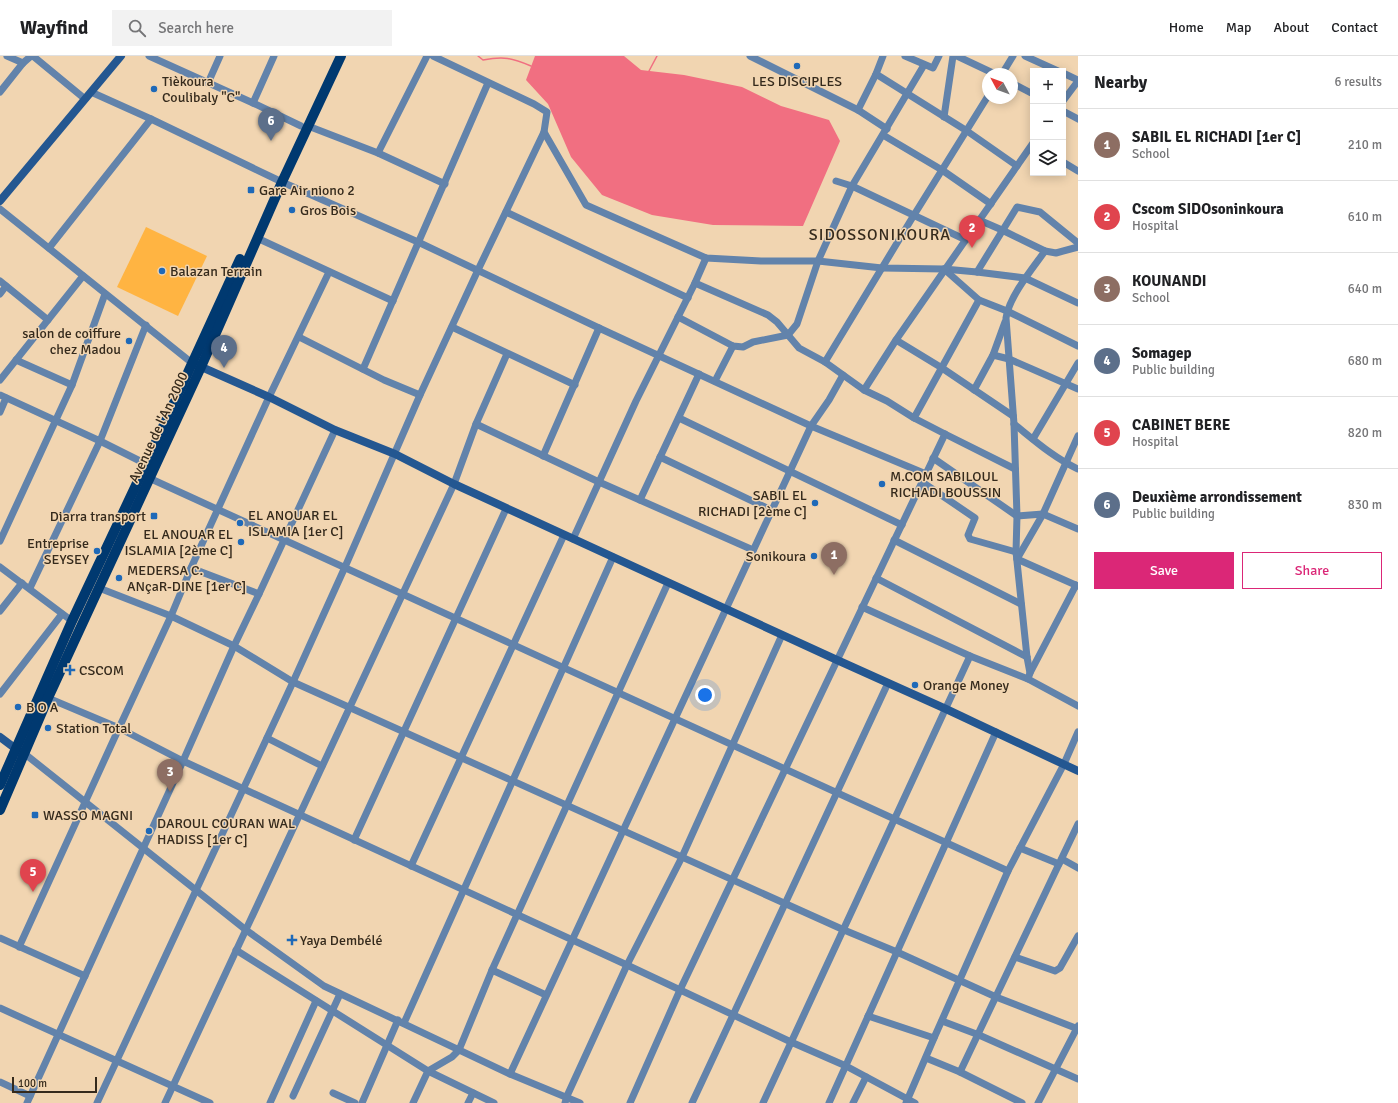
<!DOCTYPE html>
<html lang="en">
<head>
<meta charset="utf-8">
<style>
  :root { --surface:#fff; --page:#f2f2f2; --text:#202124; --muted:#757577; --line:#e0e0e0; --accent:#db2777 }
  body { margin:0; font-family:Signika,sans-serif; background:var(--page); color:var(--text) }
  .controls { position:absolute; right:12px; top:12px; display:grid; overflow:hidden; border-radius:0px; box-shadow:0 2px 10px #0003 }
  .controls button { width:36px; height:36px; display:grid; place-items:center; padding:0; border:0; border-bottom:1px solid var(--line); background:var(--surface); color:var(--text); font:20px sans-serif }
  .compass { position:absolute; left:982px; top:12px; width:36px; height:36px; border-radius:50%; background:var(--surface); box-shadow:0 2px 10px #0003; rotate:311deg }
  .scale { position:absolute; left:12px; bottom:10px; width:85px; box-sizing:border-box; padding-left:4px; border:2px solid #352a1c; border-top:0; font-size:11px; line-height:14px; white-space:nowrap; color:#352a1c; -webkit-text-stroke:3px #f1d5b1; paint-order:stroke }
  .you { position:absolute; left:705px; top:639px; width:14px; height:14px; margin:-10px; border:3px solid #fff; border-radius:50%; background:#1a73e8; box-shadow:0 0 0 6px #1a73e833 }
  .badge { display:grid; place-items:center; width:26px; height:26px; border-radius:50%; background:var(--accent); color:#fff; font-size:13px; font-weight:700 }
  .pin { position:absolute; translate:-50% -33px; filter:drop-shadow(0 1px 2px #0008) }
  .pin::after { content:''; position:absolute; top:21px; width:14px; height:12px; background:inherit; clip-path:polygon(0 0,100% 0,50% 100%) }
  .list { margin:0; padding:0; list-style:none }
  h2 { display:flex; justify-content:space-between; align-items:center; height:52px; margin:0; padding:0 16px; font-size:17px }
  h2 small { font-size:13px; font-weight:400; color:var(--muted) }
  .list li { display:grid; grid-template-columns:26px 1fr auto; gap:12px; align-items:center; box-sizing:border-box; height:72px; padding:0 16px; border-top:1px solid var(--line) }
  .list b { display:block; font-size:15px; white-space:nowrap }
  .list p { margin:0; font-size:13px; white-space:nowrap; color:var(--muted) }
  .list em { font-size:13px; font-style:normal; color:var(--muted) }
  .actions { display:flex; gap:8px; padding:12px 16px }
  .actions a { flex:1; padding:9px 0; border:1px solid var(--accent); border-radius:0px; text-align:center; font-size:14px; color:var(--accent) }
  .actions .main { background:var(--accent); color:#fff }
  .icon { flex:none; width:22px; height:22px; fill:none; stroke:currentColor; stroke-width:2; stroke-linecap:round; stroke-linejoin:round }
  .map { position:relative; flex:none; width:1078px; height:1047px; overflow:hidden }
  header { display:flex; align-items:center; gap:24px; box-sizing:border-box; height:56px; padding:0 20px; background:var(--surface); border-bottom:1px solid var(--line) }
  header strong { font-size:19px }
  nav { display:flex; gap:22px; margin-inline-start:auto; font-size:14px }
  .search { width:280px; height:36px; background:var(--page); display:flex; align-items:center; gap:10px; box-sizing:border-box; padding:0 14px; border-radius:0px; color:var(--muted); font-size:15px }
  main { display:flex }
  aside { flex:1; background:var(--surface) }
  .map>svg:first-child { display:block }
  .green { fill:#ffb442 }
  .water { fill:#f16f81 }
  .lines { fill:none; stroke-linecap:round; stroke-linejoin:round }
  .stream { stroke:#f16f81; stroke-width:1.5 }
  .street { stroke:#6283ab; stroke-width:7 }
  .secondary { stroke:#245791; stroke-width:8 }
  .primary { stroke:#003970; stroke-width:10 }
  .poi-dot { fill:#1e69b8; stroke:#f1d5b1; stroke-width:1.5 }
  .labels { text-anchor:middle; stroke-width:3; stroke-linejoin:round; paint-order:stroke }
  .poi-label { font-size:14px; fill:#352a1c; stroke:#f1d5b1; text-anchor:start }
  .street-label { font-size:14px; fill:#352a1c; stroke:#f1d5b1 }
  .quarter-label { font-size:16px; letter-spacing:1px; fill:#352a1c; stroke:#f1d5b1 }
</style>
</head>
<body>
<header>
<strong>Wayfind</strong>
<div class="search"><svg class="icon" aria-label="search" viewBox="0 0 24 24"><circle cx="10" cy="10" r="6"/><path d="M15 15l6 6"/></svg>Search here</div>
<nav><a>Home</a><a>Map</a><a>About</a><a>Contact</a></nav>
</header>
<main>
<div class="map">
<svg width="1078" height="1047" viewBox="0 0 1078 1047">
  <rect width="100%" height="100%" fill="#f1d5b1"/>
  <!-- green -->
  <path class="green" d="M 146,171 L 207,200 L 178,260 L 117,231 Z"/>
  <!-- water -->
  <path class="water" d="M 535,0 L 624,0 L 641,14 L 684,19 L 742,31 L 781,50 L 829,64 L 840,85 L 803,170 L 713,169 L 652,159 L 602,139 L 571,101 L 548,48 L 526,24 Z"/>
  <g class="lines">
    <!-- stream -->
    <g class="stream">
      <path d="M 478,0 L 483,4 C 504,0 512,2 531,10"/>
      <path d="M 649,15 L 657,0"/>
    </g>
    <!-- street -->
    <g class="street">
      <path d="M 7,0 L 23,7"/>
      <path d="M 33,0 L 85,43"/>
      <path d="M 149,0 L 253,47 L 301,70"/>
      <path d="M 433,0 L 534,48 L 547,56 L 544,76 L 586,149 L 706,202 L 761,205 L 818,205 L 882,212 L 944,213 L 977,216 L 1025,222 L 1078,247"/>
      <path d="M 750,0 L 858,54 L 887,73"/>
      <path d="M 905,0 L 933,12 L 939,0"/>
      <path d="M 957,0 L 995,18"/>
      <path d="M 1025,0 L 1058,15"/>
      <path d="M 1063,17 L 1078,24"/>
      <path d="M 876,18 L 967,75 L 1017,110"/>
      <path d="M 1002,18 L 1013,0"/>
      <path d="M 208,27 L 220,0"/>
      <path d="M 1012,27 L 1033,38"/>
      <path d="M 0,36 L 23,7 L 31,0"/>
      <path d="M 1063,45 L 1078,25"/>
      <path d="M 253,47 L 274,0"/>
      <path d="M 858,54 L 876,18 L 883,0"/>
      <path d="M 1063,55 L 1078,63"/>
      <path d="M 944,61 L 953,0"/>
      <path d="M 151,63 L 282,126 L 418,186 L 599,272 L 811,370 L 926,418"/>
      <path d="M 308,70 L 378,97 L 445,128"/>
      <path d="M 883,79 L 942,114 L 991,148"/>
      <path d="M 378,97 L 427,0"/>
      <path d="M 1063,106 L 1078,115"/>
      <path d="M 836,125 L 852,130 L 966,184"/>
      <path d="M 0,153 L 192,307"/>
      <path d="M 506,156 L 688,242"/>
      <path d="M 979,164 L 1002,174 L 1045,195 L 1056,197 L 1078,191"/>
      <path d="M 257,182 L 393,245"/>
      <path d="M 49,192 L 151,63 L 91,36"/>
      <path d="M 944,213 L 979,244 L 1007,255 L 1078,290"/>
      <path d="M 977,216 L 1017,151 L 1040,156 L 1078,187"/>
      <path d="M 0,225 L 48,264"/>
      <path d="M 695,227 L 768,259 L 777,266 L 799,292 L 825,306 L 864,334 L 887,345 L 914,362 L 945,378 L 1015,413"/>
      <path d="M 0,238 L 6,230"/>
      <path d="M 678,261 L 733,290 L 743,291 L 753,286 L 788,279 L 797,268 L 818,205 L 852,130 L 924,9"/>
      <path d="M 452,271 L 575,329"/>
      <path d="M 299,281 L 384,324 L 420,339"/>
      <path d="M 896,284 L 942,312 L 1013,360"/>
      <path d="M 993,299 L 1009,303 L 1078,333"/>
      <path d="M 16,304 L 72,329"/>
      <path d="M 825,306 L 914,159 L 988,40"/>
      <path d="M 363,313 L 488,27"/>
      <path d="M 0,324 L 83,220"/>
      <path d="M 715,325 L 733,290"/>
      <path d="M 864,334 L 896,284 L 1033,87"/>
      <path d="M 974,334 L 993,299 L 1005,266"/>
      <path d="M 0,339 L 100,385 L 146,408"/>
      <path d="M 0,356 L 6,342"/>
      <path d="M 679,362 L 902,469"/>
      <path d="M 914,362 L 979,244"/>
      <path d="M 476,368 L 599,426 L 753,494"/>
      <path d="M 1014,368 C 1034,384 1054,402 1078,413"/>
      <path d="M 1078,380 L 1043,458 L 1017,503 L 1078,530"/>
      <path d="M 1033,383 L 1078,307"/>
      <path d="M 543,400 L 599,272"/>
      <path d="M 660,401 L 771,454"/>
      <path d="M 933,402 L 1017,460 L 1043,458 L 1078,473"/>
      <path d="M 149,422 L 1008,815"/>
      <path d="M 922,426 L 975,462 L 968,479 L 970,483 L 1016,496"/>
      <path d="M 640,444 L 699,318"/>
      <path d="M 573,483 L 636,345 L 695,227 L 706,202"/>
      <path d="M 894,484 L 1021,548"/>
      <path d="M 0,485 L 72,329 L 105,238"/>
      <path d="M 0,511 L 72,565"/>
      <path d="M 191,512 L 259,538"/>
      <path d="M 876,522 L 1027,601"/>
      <path d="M 30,532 L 100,385 L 146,269"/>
      <path d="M 99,532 L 171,560 L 234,590 L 293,626 L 844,874 L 897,896 L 996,941 L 1078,973"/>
      <path d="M 862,551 L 970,600 L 1028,623 L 1078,650"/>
      <path d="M 0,555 L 22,527"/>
      <path d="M 1030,617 L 1076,529"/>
      <path d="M 1028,623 L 1030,617 L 1027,601 L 1016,496 L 1017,460 L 1014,368 L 1006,262 C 1009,241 1032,213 1045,195"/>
      <path d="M 0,638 L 62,558"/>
      <path d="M 48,642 L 119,672 L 183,705 L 627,909 L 791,986 L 846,1010 L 915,1047"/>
      <path d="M 267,682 L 322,710"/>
      <path d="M 25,698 L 246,874 L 324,930 L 510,1018 L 580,1047"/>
      <path d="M 354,784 L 506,453"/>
      <path d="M 1020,792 L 1059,808"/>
      <path d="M 1062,803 L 1078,812"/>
      <path d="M 411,810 L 564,479"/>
      <path d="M 0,882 L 85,920"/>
      <path d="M 19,891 L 119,672 L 171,560 L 191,512 L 269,341 L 329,216"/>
      <path d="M 236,894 L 428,1015 L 494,1047"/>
      <path d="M 1015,901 L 1055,915 L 1060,912 L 1078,880"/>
      <path d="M 492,914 L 546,939"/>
      <path d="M 0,952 L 210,1047"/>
      <path d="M 868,960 L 934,982"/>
      <path d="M 942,965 L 979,979 L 1078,1023"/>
      <path d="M 404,967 L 613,501"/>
      <path d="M 926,1002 L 960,1016 L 1022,1047"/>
      <path d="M 960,1016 L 1078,768"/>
      <path d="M 510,1018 L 811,370 L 829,344 L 843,319"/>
      <path d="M 0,1026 L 30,1040"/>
      <path d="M 333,1037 L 355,1047"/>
      <path d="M 293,1040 L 340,938"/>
      <path d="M 27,1047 L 183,705 L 234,590 L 259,538 L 335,374"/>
      <path d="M 97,1047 L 293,626 L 345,511 L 420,339 L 478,214 L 544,76"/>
      <path d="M 165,1047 L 454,428 L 476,368 L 507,298"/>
      <path d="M 270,1047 L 316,945"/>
      <path d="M 362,1047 L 398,964"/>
      <path d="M 413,1047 L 428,1015 L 452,1001 L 459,994 L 492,914 L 668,527"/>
      <path d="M 468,1047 L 473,1037"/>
      <path d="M 565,1047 L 567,1040 L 627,909 L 682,801 L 782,579"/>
      <path d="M 630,1047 L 680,934 L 945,378"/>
      <path d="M 692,1047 L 888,627"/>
      <path d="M 763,1047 L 970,600"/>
      <path d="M 829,1047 L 996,676"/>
      <path d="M 853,1047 L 866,1021"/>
      <path d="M 906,1047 L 934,982 L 1008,815 L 1064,708 L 1078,676"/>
      <path d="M 1038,1047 L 1078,970"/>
    </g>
    <!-- secondary -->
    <g class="secondary">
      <path d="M 0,145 L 121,0"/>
      <path d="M 197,309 L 269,341 L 335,374 L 395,398 L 454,428 L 837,604 L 946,653 L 1078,715"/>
      <path d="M 0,681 L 20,696"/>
    </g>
    <!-- primary -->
    <g class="primary">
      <path d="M 0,729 L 72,565 L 146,408 L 240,203"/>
      <path d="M 0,754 L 48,642 L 201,311 L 282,126 L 341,0"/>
    </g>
  </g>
  <!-- markers -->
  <g class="poi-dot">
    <circle cx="797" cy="10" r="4"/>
    <circle cx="154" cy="33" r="4"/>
    <rect x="247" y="130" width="8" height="8" rx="2"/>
    <circle cx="292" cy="154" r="4"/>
    <circle cx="162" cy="215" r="4"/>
    <circle cx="129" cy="285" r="4"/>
    <circle cx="882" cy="428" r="4"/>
    <circle cx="815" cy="447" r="4"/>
    <rect x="150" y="456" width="8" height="8" rx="2"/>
    <circle cx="240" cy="467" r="4"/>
    <circle cx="241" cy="486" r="4"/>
    <circle cx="97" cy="495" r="4"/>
    <circle cx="814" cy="500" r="4"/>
    <circle cx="119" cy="522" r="4"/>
    <path d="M68 608h4v4h4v4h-4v4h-4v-4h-4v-4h4z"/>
    <circle cx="915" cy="629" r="4"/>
    <circle cx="18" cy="651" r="4"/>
    <circle cx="48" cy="672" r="4"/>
    <rect x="31" y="755" width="8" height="8" rx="2"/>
    <circle cx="149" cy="775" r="4"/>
    <path d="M290 878h4v4h4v4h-4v4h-4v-4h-4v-4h4z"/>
  </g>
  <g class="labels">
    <!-- poi labels -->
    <g class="poi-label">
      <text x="162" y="30">Tièkoura<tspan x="162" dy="16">Coulibaly "C"</tspan></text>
      <text x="797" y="30" text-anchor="middle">LES DISCIPLES</text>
      <text x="259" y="139">Gare Air niono 2</text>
      <text x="300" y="159">Gros Bois</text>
      <text x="170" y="220">Balazan Terrain</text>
      <text x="121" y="282" text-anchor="end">salon de coiffure<tspan x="121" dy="16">chez Madou</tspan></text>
      <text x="890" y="425">M.COM SABILOUL<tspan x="890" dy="16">RICHADI BOUSSIN</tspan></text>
      <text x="807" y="444" text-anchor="end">SABIL EL<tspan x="807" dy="16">RICHADI [2ème C]</tspan></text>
      <text x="248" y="464">EL ANOUAR EL<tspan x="248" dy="16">ISLAMIA [1er C]</tspan></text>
      <text x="146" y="465" text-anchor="end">Diarra transport</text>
      <text x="233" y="483" text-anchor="end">EL ANOUAR EL<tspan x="233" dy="16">ISLAMIA [2ème C]</tspan></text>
      <text x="89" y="492" text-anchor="end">Entreprise<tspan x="89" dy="16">SEYSEY</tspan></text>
      <text x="806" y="505" text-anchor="end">Sonikoura</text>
      <text x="127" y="519">MEDERSA C.<tspan x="127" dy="16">ANçaR-DINE [1er C]</tspan></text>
      <text x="79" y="619">CSCOM</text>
      <text x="923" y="634">Orange Money</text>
      <text x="26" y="656">B O A</text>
      <text x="56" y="677">Station Total</text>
      <text x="43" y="764">WASSO MAGNI</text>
      <text x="157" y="772">DAROUL COURAN WAL<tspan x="157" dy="16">HADISS [1er C]</tspan></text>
      <text x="300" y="889">Yaya Dembélé</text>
    </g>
    <!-- street labels -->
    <g class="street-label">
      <text transform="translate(158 371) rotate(-65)" y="5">Avenue de l'An 2000</text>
    </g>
    <!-- quarter labels -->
    <g class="quarter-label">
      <text x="880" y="184">SIDOSSONIKOURA</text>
    </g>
  </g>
</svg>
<div class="controls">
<button>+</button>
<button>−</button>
<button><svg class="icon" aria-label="layers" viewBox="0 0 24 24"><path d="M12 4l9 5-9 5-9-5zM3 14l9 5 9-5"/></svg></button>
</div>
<svg class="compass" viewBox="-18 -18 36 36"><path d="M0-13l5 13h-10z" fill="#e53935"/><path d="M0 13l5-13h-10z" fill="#757577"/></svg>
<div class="scale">100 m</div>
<div class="you"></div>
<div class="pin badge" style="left:834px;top:519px;background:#8d6e63">1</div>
<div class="pin badge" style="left:972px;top:192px;background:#e0444e">2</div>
<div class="pin badge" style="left:170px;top:736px;background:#8d6e63">3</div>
<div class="pin badge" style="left:224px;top:312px;background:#5c6f8a">4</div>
<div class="pin badge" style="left:33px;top:836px;background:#e0444e">5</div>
<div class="pin badge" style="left:271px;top:85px;background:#5c6f8a">6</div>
</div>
<aside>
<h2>Nearby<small>6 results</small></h2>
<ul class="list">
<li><span class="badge" style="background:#8d6e63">1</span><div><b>SABIL EL RICHADI [1er C]</b><p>School</p></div><em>210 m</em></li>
<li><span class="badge" style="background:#e0444e">2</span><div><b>Cscom SIDOsoninkoura</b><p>Hospital</p></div><em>610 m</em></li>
<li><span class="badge" style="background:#8d6e63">3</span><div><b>KOUNANDI</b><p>School</p></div><em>640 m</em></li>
<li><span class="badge" style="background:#5c6f8a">4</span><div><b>Somagep</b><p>Public building</p></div><em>680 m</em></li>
<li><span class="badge" style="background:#e0444e">5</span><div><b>CABINET BERE</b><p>Hospital</p></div><em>820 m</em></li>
<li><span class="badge" style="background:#5c6f8a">6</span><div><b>Deuxième arrondissement</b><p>Public building</p></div><em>830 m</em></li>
</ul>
<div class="actions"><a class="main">Save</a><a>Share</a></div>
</aside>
</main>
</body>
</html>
